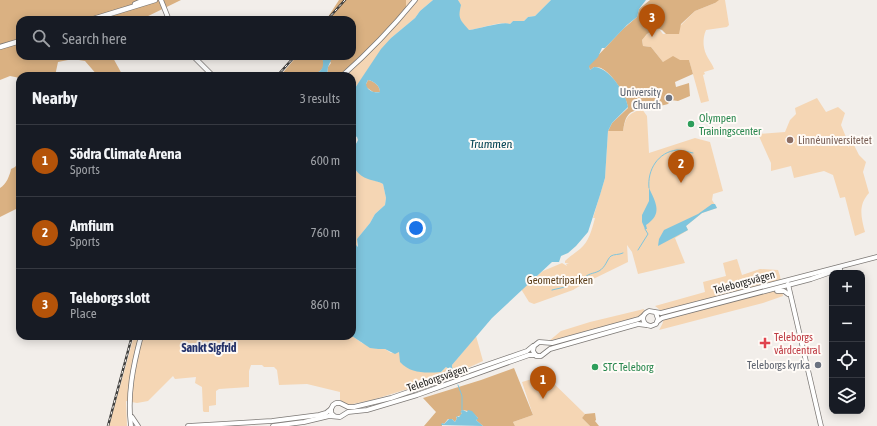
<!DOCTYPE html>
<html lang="en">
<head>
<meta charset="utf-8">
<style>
  :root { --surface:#171b24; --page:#20242c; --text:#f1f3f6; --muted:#9ea1a6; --line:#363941; --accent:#b45309 }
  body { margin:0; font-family:"Asap Condensed",sans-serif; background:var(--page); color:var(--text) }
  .controls { position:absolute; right:12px; bottom:12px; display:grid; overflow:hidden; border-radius:8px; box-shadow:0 2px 10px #0003 }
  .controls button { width:36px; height:36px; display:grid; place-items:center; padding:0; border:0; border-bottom:1px solid var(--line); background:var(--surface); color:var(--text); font:20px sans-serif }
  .you { position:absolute; left:416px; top:228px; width:14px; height:14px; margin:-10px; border:3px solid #fff; border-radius:50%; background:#1a73e8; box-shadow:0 0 0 6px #1a73e833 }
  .badge { display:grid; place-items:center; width:26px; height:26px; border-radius:50%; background:var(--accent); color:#fff; font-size:13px; font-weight:700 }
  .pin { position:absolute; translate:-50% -33px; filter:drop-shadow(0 1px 2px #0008) }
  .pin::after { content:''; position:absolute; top:21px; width:14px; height:12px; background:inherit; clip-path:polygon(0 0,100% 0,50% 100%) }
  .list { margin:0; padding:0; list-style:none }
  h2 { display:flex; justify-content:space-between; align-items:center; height:52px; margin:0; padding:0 16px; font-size:17px }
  h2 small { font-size:13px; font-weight:400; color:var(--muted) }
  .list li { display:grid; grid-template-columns:26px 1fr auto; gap:12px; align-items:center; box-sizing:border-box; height:72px; padding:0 16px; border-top:1px solid var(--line) }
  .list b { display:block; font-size:15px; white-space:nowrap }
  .list p { margin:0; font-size:13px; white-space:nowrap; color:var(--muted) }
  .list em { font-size:13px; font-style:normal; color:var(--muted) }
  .icon { flex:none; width:22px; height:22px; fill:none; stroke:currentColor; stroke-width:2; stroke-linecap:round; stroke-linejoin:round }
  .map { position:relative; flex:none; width:877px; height:426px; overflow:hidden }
  .search { position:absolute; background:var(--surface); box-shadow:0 2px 10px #0003; left:16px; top:16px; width:340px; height:44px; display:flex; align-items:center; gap:10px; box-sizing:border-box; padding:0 14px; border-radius:12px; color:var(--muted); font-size:15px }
  .panel { position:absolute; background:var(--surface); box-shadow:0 2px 10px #0003; left:16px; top:72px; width:340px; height:268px; border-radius:12px }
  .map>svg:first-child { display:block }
  .green { fill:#f5d6b4 }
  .forest { fill:#dab182 }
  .water { fill:#7fc5dd; fill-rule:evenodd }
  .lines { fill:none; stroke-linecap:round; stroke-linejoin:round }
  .stream { stroke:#7fc5dd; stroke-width:1 }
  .secondary-casing { stroke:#7c7875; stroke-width:5.5 }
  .primary-casing { stroke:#7c7875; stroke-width:6 }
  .secondary { stroke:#fff; stroke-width:4 }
  .primary { stroke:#fff; stroke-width:4.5 }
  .rail-casing { stroke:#403f3d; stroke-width:2.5 }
  .rail { stroke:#fffbf7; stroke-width:1; stroke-dasharray:3; stroke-linecap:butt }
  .worship-dot { fill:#6b7280; stroke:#fffbf7; stroke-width:1.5 }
  .leisure-dot { fill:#2e9e5b; stroke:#fffbf7; stroke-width:1.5 }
  .education-dot { fill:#8d6e63; stroke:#fffbf7; stroke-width:1.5 }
  .health-dot { fill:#e0444e; stroke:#fffbf7; stroke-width:1.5 }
  .labels { text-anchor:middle; stroke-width:4; stroke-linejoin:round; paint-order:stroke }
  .worship-label { font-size:11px; fill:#5b616d; stroke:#fffbf7; text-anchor:end }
  .leisure-label { font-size:11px; fill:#27864d; stroke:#fffbf7; text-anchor:start }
  .education-label { font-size:11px; fill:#785e54; stroke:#fffbf7; text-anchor:start }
  .park-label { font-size:11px; fill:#5a3d19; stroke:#fffbf7 }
  .street-label { font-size:11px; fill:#282725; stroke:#fffbf7 }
  .health-label { font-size:11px; fill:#be3a42; stroke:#fffbf7; text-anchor:start }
  .water-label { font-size:12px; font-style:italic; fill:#004252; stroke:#fffbf7 }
  .neighbourhood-label { font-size:12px; font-weight:bold; fill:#26346d; stroke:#fffbf7 }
</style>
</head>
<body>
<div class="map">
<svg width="877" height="426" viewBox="0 0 877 426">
  <rect width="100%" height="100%" fill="#f2eeea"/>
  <!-- green -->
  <g class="green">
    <path d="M 406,0 L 433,0 L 420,11 L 415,18 L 391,38 L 357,85 L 352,93 L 352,76 L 339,76 L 379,40 L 406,8 Z"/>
    <path d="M 458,0 L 551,0 L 535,16 L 528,17 L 524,21 L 513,21 L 510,24 C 497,21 482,29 468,30 C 465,26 460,21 459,16 C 457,9 462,7 458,0 Z"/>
    <path d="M 716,0 L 725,0 L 729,25 L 727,27 L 706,30 C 702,39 703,50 708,58 C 710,62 713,65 714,69 L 704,72 L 705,74 L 703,75 L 709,101 L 701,103 L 689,60 L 663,62 L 651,47 L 643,46 L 642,40 C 646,35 652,28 659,29 L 663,34 L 673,33 L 695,11 L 715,3 Z"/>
    <path d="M 817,98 L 826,112 L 838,107 L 845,113 L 841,125 L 848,142 L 848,148 L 850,141 L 852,141 L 859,155 L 866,162 L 863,172 L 869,193 C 858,205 861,217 865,232 L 855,236 L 845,197 L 840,198 L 833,175 L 824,171 L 794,178 L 791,166 L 771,171 L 771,163 L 758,134 L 785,132 L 790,120 L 796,114 L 795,108 Z"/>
    <path d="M 642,109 L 647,116 L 649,153 L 695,138 L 710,142 L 723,191 L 713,194 L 712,200 L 717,208 L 702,213 L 686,226 L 688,230 L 675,238 L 685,263 L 638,274 L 632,252 L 627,245 L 628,262 L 583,284 L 573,290 L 534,304 L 529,302 L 521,289 L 543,271 L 562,263 L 567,266 L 566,264 L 569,263 L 565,263 L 565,261 C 570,256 574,254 580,249 C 589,242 592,229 595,218 L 593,218 L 605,178 L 608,131 L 623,131 C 626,116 628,114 642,109 Z"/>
    <path d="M 352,164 C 360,180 371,177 383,184 L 386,198 L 385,205 L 375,214 L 370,223 L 357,239 L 357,247 L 354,243 L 352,243 Z"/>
    <path d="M 737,259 L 742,275 L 760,269 L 778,270 L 780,276 L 783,296 L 763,303 L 659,330 C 666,320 665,313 655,306 L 705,292 L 703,282 L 726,276 L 723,263 Z"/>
    <path d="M 644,309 C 644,315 641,316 636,318 L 549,341 L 561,331 L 590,322 Z"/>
    <path d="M 134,336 L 352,336 L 362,343 L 378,349 L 385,349 L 391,353 L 400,352 L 401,355 L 400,359 L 441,372 L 446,367 L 451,368 L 452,365 L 476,336 L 483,361 L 450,376 L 372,400 L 348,405 L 340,400 L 340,392 L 307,384 L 279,385 L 277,370 L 274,367 L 264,367 L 262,365 L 251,365 L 249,371 L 249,387 L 219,389 L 216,391 L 216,405 L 209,406 L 209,412 L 204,412 L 203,411 L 202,387 L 195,383 L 196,377 L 175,379 L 173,376 L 148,401 L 137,403 L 126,401 L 127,426 L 109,426 Z"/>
    <path d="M 545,375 L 585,414 L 582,418 L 590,426 L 515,426 L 513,422 L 533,415 L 522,382 Z"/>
  </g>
  <!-- forest -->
  <g class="forest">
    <path d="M 0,0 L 181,0 L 140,20 L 20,20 L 20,56 L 112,56 L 123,76 L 98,76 L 85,61 L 73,59 L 58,62 L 55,76 L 20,76 L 20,78 L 10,76 L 0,80 Z"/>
    <path d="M 339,0 L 406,0 L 406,8 L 378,40 L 339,76 L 327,76 L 328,67 L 331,63 L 326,56 L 352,56 L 352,20 L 326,20 Z"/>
    <path d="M 650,0 L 719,0 L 715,3 L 695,11 L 681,24 L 679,34 L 666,34 L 662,30 L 656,28 L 647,34 L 642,40 L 643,46 L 651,47 L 663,62 L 673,56 L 680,60 L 689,60 L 693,74 L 675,82 L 676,87 L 689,83 L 690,96 L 678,101 L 671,100 L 668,104 C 659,107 638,108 630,113 C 625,117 624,125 623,131 L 608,131 L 612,123 L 628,108 C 627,96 612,73 601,68 C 599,67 596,67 594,67 L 590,70 L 589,67 L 589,65 L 623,29 L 637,17 L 639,9 Z"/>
    <path d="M 297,56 L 322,56 L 324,66 C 316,81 293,76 280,76 Z"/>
    <path d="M 368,80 C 374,81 380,86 380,92 L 373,92 L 366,87 L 366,84 Z"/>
    <path d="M 19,162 L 20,207 L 0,217 L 0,188 C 6,185 10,175 11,169 L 15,167 Z"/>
    <path d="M 514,368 L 533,415 L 513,422 L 515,426 L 483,426 L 476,420 L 478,418 L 472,412 L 463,410 L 461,411 L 462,415 L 456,417 L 457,418 L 455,422 L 452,419 L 448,419 L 444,424 L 442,423 L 442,426 L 424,426 L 436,412 L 423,398 L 481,380 Z"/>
    <path d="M 595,413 L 596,420 L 595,421 L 599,426 L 590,426 L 582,418 L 585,414 Z"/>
  </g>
  <!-- water -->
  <g class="water">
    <path d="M 433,0 L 458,0 L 461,5 C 458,18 459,19 469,30 C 479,29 503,21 510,24 L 513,21 L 524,21 L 528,17 L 535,16 L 551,0 L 646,0 L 639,9 L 637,17 L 627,25 L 605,48 L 602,48 L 598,57 L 589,66 L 590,70 L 594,67 C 609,67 626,93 628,107 L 612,123 L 608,131 L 605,178 L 600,195 L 588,232 L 576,246 L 568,253 L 561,256 L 559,262 L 552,262 L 492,318 L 452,365 L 452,368 L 449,369 L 446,367 L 441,372 C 426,373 411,374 400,362 L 399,352 L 395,354 L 385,349 L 378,349 L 370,348 L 352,336 L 352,243 L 354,243 L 358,247 L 357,239 L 370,223 L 375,214 L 385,205 L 386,198 L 383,184 C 378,181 374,181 368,179 C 356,175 349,163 352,151 C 353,147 357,143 358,140 L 357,137 L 352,134 L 352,93 L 357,85 L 381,49 L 391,38 L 415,18 L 420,11 ZM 368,80 C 374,81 380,86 380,92 C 374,93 367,91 366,84 Z"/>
    <path d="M 322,56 L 326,56 L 331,60 L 328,67 L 327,76 L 310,76 C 322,71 325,69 322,56 Z"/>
    <path d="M 649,188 C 656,203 663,214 646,225 L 647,229 L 645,229 L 642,222 L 642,215 L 649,201 Z"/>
    <path d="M 712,204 L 715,204 L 717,208 L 702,213 L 686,226 L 688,230 L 658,246 L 659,239 L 664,230 L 698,214 Z"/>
    <path d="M 463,410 L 467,412 L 468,410 L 472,411 L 478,418 L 478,419 L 476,420 L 483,426 L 439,425 L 441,425 L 442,423 L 444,424 L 449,419 L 452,419 L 455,422 L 457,418 L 456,416 L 459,417 L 462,413 L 460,412 Z"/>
  </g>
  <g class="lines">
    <!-- stream -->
    <g class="stream">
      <path d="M 649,188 C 647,170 658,152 677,150 C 683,150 688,152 693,153"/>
      <path d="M 638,250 L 648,234 L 645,229"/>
      <path d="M 583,279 C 588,273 593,274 599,271 C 606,267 607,259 611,256 C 614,254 619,255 623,253"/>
      <path d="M 552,290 L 565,287 L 571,283"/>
      <path d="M 452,368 L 453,373"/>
      <path d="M 458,385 L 462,396 L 462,411"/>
    </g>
    <defs>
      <g id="secondary">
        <path d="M 161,0 L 169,20"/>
        <path d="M 193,56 L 213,76"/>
        <path d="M 342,76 C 369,52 393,27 415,0"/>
        <path d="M 788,284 L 821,426"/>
        <path d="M 777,291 L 784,291 L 788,294"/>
        <path d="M 656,313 L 658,319 L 656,324 L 651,326 C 642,325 640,315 649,311 L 661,313 L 877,257"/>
        <path d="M 643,316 L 639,319 L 552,343 L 539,342 L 534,346 L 533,351 L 536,356 L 541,356 L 550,349 L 557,347 L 638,324 L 646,325"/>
        <path d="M 658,321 L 662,318 L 811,279 L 840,269"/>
        <path d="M 334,416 L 331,413 L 331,409 L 333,405 L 336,403 L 340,403 L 348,407 L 354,407 L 391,398 L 527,351 L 533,346"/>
        <path d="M 132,417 L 138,426"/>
        <path d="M 131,426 C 127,395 133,366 141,336"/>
        <path d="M 188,426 L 272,421 L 319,415 L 326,413 L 331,409"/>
        <path d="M 273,426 L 304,422 L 329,416 L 340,417 L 348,412 L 367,410 L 417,395 L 512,361 L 529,355 L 536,355"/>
      </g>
      <g id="primary">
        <path d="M 135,4 L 145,0"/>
        <path d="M 90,20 L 155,0"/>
        <path d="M 0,47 L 20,41"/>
      </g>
    </defs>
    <!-- secondary casing -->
    <use href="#secondary" class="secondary-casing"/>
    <!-- primary casing -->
    <use href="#primary" class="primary-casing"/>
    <!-- secondary -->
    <use href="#secondary" class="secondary"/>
    <!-- primary -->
    <use href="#primary" class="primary"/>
    <defs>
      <g id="rail">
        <path d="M 327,20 L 345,0"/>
        <path d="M 277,76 L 295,56"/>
        <path d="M 108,426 L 132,336"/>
      </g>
    </defs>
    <!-- rail casing -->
    <use href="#rail" class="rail-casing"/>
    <!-- rail -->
    <use href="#rail" class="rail"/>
  </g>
  <!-- markers -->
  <g class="worship-dot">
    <circle cx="669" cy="98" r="4"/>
    <circle cx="818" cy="365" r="4"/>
  </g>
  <g class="leisure-dot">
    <circle cx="691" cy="124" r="4"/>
    <circle cx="595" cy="367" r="4"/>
  </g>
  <circle class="education-dot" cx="790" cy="140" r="4"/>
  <path class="health-dot" d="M763 337h4v4h4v4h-4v4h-4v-4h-4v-4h4z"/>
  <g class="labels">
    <!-- worship labels -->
    <g class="worship-label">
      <text x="661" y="96">University<tspan x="661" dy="13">Church</tspan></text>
      <text x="810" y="369">Teleborgs kyrka</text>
    </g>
    <!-- leisure labels -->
    <g class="leisure-label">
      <text x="699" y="122">Olympen<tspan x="699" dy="13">Trainingscenter</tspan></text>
      <text x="603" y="371">STC Teleborg</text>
    </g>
    <!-- education labels -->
    <g class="education-label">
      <text x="798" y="144">Linnéuniversitetet</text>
    </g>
    <!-- park labels -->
    <g class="park-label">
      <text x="560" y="284">Geometriparken</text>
    </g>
    <!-- street labels -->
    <g class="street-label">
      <text transform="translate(744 282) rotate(-15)" y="4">Teleborgsvägen</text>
      <text transform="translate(437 378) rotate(-19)" y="4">Teleborgsvägen</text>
    </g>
    <!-- health labels -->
    <g class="health-label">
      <text x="774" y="341">Teleborgs<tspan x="774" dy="13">vårdcentral</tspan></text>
    </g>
    <!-- water labels -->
    <g class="water-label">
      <text x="491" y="148">Trummen</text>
    </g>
    <!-- neighbourhood labels -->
    <g class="neighbourhood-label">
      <text x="209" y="352">Sankt Sigfrid</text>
    </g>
  </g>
</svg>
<div class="controls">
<button>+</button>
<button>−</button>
<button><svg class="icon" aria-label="locate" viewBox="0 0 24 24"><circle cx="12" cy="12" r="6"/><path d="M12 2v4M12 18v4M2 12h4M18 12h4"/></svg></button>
<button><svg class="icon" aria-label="layers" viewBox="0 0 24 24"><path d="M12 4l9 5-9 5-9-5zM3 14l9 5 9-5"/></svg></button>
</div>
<div class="you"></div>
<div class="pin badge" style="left:543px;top:399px">1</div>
<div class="pin badge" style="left:681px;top:183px">2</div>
<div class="pin badge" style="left:652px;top:37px">3</div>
<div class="search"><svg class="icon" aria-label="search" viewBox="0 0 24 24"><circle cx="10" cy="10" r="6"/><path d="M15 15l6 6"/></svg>Search here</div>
<section class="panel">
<h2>Nearby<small>3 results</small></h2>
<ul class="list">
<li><span class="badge">1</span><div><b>Södra Climate Arena</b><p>Sports</p></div><em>600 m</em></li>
<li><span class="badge">2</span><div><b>Amfium</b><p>Sports</p></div><em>760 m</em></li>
<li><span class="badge">3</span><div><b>Teleborgs slott</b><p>Place</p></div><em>860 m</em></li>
</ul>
</section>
</div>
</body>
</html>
